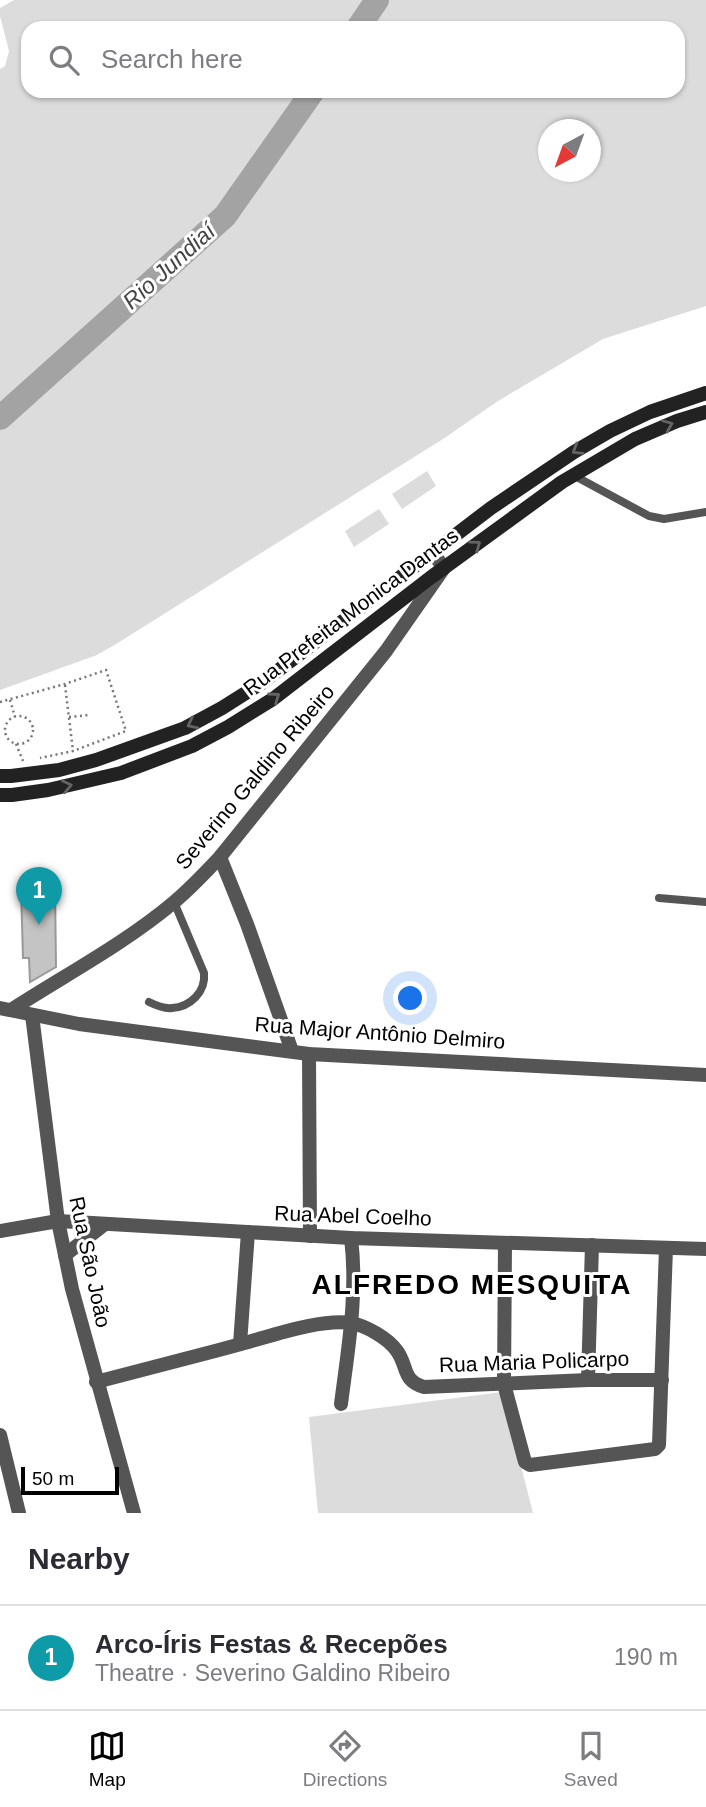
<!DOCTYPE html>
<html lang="en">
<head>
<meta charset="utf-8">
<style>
  :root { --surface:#fff; --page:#f2f2f3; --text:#2b2b33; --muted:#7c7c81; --line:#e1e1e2; --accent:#000 }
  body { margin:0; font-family:Helvetica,sans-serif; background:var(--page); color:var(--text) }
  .compass { position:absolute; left:538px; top:119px; width:63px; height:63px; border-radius:50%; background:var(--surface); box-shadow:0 2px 5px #0004; rotate:221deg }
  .scale { position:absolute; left:21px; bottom:18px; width:98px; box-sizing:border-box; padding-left:7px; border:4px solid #000; border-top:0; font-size:19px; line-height:24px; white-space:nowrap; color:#000; -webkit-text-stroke:5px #fff; paint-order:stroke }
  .you { position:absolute; left:411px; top:999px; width:24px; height:24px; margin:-18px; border:5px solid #fff; border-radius:50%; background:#1a73e8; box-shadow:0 0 0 10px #1a73e833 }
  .badge { display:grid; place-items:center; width:46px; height:46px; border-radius:50%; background:var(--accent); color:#fff; font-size:23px; font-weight:700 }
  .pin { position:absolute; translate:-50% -58px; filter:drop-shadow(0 2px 4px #0008) }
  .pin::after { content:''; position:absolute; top:37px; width:24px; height:21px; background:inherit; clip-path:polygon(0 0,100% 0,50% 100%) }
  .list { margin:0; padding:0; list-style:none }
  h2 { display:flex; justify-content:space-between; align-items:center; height:91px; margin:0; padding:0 28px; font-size:30px }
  h2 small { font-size:23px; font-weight:400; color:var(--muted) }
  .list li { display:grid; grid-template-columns:46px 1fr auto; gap:21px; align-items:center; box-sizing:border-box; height:105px; padding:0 28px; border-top:2px solid var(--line) }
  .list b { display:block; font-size:26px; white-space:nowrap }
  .list p { margin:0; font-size:23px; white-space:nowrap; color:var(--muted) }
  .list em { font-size:23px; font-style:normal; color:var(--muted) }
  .icon { flex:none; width:38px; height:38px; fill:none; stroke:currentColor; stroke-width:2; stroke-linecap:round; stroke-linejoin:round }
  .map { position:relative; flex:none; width:706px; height:1513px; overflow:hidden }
  .search { position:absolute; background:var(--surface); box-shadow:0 2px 5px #0004; left:21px; right:21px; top:21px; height:77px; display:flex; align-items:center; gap:18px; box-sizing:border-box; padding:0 24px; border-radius:21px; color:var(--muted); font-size:26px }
  .sheet { height:196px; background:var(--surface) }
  nav { display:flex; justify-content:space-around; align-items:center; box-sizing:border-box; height:98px; border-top:2px solid var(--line); background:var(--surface); font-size:19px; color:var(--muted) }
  nav a { display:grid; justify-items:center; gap:4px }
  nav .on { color:var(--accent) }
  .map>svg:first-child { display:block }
  .green { fill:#dcdcdc; fill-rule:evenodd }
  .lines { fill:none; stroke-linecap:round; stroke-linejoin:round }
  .river { stroke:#a3a3a3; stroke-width:24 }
  .building { fill:#c4c4c4; stroke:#999; stroke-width:2 }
  .path { stroke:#777; stroke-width:2.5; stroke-dasharray:2 3.5; stroke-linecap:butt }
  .service { stroke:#555; stroke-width:8 }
  .minor { stroke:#555; stroke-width:14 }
  .secondary { stroke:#222; stroke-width:14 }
  .oneway { stroke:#646464 }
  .labels { text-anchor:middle; stroke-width:6; stroke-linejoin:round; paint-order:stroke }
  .street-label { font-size:21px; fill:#000; stroke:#fff }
  .water-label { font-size:23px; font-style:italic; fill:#444; stroke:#fff }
  .district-label { font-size:28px; font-weight:bold; letter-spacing:2px; fill:#000; stroke:#fff }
</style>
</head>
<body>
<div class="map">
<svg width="706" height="1513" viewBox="0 0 706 1513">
  <rect width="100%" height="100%" fill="#fff"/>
  <!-- green -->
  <g class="green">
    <path d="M 14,0 L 706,0 L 706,306 L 603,339 L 498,401 L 443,439 L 116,644 L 97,655 L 0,690 L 0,69 L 5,66 L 9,51 L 0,16 L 0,8 ZM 28,28 L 678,28 L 678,91 L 28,91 ZM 548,130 L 590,130 L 590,172 L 548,172 Z"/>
    <path d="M 427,471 L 436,486 L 402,509 L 392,494 Z"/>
    <path d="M 379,509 L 389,524 L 354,547 L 345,531 Z"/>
    <path d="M 502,1392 L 533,1513 L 318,1513 L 309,1417 Z"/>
  </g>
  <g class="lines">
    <!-- river -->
    <g class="river">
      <path d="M 358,28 L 377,0"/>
      <path d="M 0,418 L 225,216 L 313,91"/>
    </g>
  </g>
  <!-- building -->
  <path class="building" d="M 21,888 L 55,888 L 56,967 L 30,982 L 29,958 L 23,958 Z"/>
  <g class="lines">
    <!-- path -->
    <g class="path">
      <path d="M 65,685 L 73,751"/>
      <path d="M 10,700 L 15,717"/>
      <path d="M 0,702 L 65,684 L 106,670 L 126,731 L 73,751 L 40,758"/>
      <circle cx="19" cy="730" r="14"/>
      <path d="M 69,717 L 89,715"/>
      <path d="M 16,744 L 23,761"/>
    </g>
    <!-- service -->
    <g class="service">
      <path d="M 573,475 L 649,516 L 664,519 L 706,512"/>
      <path d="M 659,898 L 706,902"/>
      <path d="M 149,1002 C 157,1006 164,1009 172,1008 C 190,1007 206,992 204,973 L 174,902"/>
    </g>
    <!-- minor -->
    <g class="minor">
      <path d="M 220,857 L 247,924 L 292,1051"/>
      <path d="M 0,1008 L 79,1024 L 309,1054 L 706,1075"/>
      <path d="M 11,1010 C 65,975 124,944 173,903 C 190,889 205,873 220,857 L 386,651 L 444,568 L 433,553"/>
      <path d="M 32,1015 L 58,1221 L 72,1289 L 134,1513"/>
      <path d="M 309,1054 L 310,1236"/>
      <path d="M 0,1231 L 58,1221 L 351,1238 L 706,1249"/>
      <path d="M 505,1243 L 504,1384 L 525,1462 L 530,1465 L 655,1449 L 659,1445 L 666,1248"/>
      <path d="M 65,1255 L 105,1224"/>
      <path d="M 240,1344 L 248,1232"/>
      <path d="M 588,1380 L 592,1245"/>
      <path d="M 96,1382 C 145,1369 193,1357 241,1344 C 271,1336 321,1318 352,1323 C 366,1326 388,1338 397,1351 C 408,1366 402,1381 424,1387 L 588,1380 L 662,1380"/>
      <path d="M 341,1404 C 348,1349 358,1294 351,1238"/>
      <path d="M 0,1435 L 19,1513"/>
    </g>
    <!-- secondary -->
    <g class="secondary">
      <path d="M 0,776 L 11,776 L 59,770 L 96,760 L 185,728 L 222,708 L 263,682 L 491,508 L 574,452 L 610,431 L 650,412 L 706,393"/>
      <path d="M 0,795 L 12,795 L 48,790 L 121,773 L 192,746 L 228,727 L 273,699 L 430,578 L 562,482 L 635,439 L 677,421 L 706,412"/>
    </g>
  </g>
  <!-- one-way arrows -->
  <defs><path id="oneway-chevron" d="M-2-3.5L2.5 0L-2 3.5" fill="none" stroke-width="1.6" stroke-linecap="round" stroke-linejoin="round" transform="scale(1.75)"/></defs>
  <g class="oneway">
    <use href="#oneway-chevron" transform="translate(668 425) rotate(-23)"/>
    <use href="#oneway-chevron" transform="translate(577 450) rotate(148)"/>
    <use href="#oneway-chevron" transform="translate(476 545) rotate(-36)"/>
    <use href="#oneway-chevron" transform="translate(275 697) rotate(-35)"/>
    <use href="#oneway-chevron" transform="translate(192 724) rotate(153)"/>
    <use href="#oneway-chevron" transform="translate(67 786) rotate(-12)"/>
  </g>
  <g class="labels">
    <!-- street labels -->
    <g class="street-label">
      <text transform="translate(351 612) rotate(-37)" y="7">Rua Prefeita Monica Dantas</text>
      <text transform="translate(255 777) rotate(-50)" y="7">Severino Galdino Ribeiro</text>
      <text transform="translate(380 1033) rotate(4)" y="7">Rua Major Antônio Delmiro</text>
      <text transform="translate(353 1216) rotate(2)" y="7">Rua Abel Coelho</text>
      <text transform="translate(90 1262) rotate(78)" y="7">Rua São João</text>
      <text transform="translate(534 1362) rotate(-2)" y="7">Rua Maria Policarpo</text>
    </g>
    <!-- water labels -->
    <g class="water-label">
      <text transform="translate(169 266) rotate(-42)" y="8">Rio Jundiaí</text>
    </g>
    <!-- district labels -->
    <g class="district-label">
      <text x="472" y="1294">ALFREDO MESQUITA</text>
    </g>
  </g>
</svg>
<svg class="compass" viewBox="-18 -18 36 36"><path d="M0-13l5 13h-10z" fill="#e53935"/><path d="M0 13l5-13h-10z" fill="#7c7c81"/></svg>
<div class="scale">50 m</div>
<div class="you"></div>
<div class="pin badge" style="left:39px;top:925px;background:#0f9aa8">1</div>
<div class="search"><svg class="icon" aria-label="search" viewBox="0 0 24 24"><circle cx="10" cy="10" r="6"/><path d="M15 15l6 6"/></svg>Search here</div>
</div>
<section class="sheet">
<h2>Nearby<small></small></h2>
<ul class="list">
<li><span class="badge" style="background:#0f9aa8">1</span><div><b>Arco-Íris Festas &amp; Recepões</b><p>Theatre · Severino Galdino Ribeiro</p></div><em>190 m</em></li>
</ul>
</section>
<nav>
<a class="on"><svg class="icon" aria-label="map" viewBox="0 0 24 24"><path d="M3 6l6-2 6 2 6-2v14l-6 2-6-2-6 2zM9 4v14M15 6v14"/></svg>Map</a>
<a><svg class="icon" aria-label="directions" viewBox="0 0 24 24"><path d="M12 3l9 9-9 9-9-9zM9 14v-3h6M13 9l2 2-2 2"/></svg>Directions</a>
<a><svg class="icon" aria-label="saved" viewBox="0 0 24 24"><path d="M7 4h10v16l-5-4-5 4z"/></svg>Saved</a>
</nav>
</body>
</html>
